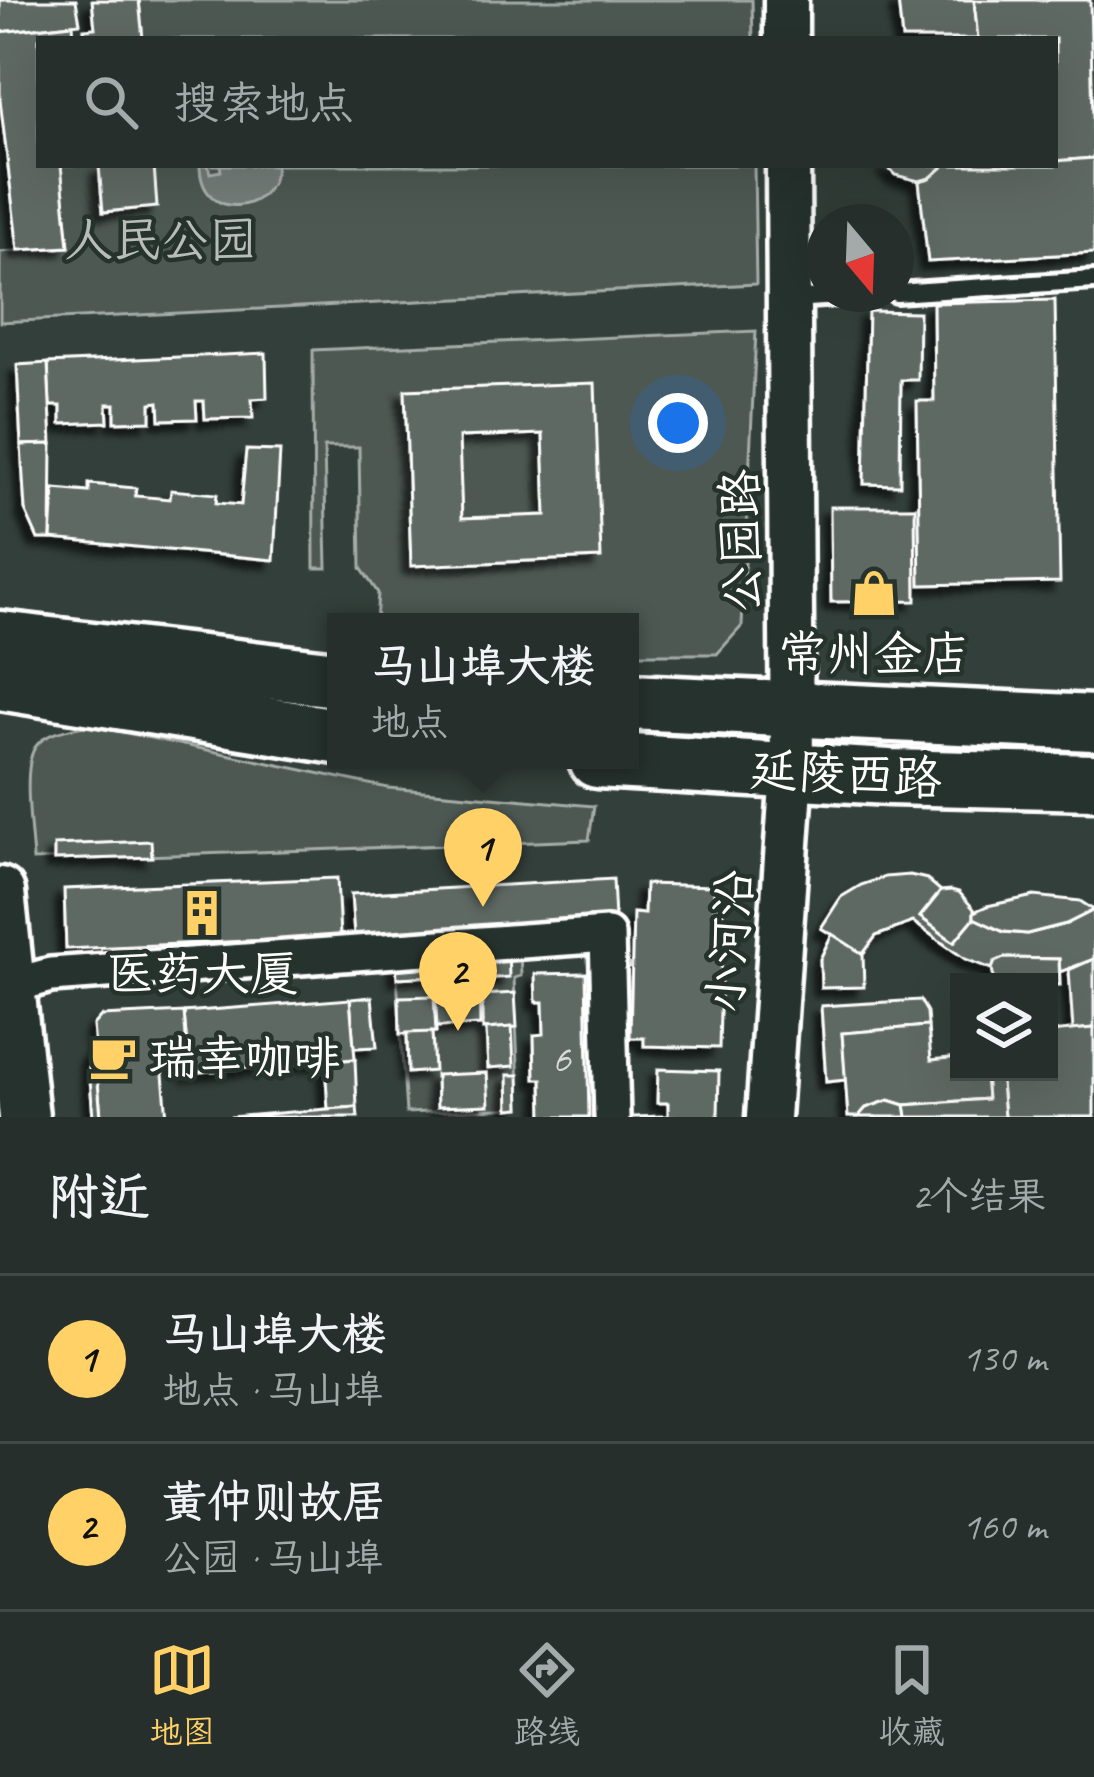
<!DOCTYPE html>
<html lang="zh">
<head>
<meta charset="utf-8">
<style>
  :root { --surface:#262f2c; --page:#323b38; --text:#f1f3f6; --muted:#a4a9a9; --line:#424a48; --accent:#ffd166 }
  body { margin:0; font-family:Caveat,"LXGW WenKai TC",sans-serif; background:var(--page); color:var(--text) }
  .controls { position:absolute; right:36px; bottom:36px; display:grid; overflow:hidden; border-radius:0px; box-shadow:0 12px 48px #0002 }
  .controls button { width:108px; height:108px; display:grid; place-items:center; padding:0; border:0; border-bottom:3px solid var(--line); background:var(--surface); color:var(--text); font:60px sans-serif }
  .compass { position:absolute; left:806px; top:204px; width:108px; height:108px; border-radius:50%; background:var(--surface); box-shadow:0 12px 48px #0002; rotate:161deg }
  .you { position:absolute; left:678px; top:423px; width:42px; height:42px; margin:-30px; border:9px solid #fff; border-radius:50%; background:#1a73e8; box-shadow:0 0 0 18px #1a73e833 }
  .badge { display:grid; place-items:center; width:78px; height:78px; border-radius:50%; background:var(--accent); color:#111; font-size:39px; font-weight:700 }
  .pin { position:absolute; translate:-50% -99px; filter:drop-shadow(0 3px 6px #0008) }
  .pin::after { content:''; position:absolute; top:63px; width:42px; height:36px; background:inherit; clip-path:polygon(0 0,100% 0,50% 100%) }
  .popup { position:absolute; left:327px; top:613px; width:312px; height:156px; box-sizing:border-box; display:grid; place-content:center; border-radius:0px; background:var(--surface); filter:drop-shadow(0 3px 9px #0005); font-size:39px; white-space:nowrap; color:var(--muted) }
  .popup b { font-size:45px; color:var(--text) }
  .popup::after { content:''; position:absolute; left:50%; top:100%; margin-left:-24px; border:24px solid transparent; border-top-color:var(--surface) }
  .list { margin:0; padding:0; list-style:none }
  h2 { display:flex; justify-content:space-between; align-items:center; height:156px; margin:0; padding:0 48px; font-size:51px }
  h2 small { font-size:39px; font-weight:400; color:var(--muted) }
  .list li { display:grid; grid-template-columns:78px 1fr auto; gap:36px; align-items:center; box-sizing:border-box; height:168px; padding:0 48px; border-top:3px solid var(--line) }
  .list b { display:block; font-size:45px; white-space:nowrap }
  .list p { margin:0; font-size:39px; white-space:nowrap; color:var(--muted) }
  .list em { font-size:39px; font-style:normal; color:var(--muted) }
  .icon { flex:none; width:66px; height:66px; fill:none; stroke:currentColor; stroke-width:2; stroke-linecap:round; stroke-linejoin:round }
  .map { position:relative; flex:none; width:1094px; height:1117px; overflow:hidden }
  .search { position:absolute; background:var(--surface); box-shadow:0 12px 48px #0002; left:36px; right:36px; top:36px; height:132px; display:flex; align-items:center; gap:30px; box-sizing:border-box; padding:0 42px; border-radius:0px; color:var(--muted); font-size:45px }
  .sheet { height:492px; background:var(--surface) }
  nav { display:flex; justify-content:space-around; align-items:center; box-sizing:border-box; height:168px; border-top:3px solid var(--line); background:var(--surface); font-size:33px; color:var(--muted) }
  nav a { display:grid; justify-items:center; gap:6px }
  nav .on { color:var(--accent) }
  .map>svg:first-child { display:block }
  .green { fill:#4d5853; stroke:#a6aca9; stroke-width:3 }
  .water { fill:#737b78; stroke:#abb0ae; stroke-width:3 }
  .building { fill:#5f6964; stroke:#fff; stroke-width:3; fill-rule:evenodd; filter:url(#shadow) }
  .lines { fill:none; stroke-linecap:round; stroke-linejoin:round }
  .service-casing { stroke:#fff; stroke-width:26 }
  .minor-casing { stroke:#fff; stroke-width:42 }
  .tertiary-casing { stroke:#fff; stroke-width:51 }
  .secondary-casing { stroke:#fff; stroke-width:57 }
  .primary-casing { stroke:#fff; stroke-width:63 }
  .service { stroke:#26332d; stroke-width:16 }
  .minor { stroke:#26332d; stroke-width:33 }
  .tertiary { stroke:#26332d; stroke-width:42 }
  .secondary { stroke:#26332d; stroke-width:48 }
  .primary { stroke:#26332d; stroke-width:54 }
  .labels { text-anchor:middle; stroke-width:9; stroke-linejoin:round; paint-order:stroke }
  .number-label { font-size:42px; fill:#d7dad8 }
  .park-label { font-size:48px; fill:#b8bcba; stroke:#26332d }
  .street-label { font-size:48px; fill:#fff; stroke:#26332d }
  .poi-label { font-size:48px; fill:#fff; stroke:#26332d }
</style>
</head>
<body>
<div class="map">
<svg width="1094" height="1117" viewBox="0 0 1094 1117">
  <defs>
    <filter id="shadow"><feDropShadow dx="-8" dy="8" stdDeviation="3" flood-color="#0009"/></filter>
  </defs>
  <rect width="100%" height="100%" fill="#333f3a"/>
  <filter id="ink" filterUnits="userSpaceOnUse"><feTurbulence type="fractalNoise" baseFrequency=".00833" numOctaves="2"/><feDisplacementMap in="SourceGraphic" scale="24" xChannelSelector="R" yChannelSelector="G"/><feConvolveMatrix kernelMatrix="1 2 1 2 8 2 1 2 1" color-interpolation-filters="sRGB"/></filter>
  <g filter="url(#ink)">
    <!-- green -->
    <g class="green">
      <path d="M 139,0 L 752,0 L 753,39 L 143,39 Z"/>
      <path d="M 61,165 L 754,165 L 756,284 L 0,322 L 0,252 L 69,247 Z"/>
      <path d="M 756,331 L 742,626 L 717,654 L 630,654 L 630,622 L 376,622 L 378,593 L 361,568 L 359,447 L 324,447 L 327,568 L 314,568 L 313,350 Z"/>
      <path d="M 89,725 L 388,788 L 594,806 L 589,840 L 33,860 C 32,835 21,765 36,746 C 47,731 72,729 89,725 Z"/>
      <path d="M 520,949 L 521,976 L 514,978 L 520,1108 L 406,1113 L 396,962 Z"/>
    </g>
    <!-- water -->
    <path class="water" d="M 200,165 L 208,165 L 210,173 L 221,171 L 220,165 L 276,165 C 274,215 200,223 200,165 Z"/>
    <!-- building -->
    <g class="building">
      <path d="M 0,0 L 76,0 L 80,23 L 0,32 Z"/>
      <path d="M 92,0 L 139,0 L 143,39 L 85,39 L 84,29 L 95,28 Z"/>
      <path d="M 898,0 L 974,0 L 978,39 L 902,39 Z"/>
      <path d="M 974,0 L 1090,0 L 1094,158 L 1055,161 L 1055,39 L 978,39 Z"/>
      <path d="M 73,24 L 74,39 L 39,39 L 39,165 L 61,165 L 69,247 L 18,250 L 0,100 L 0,32 Z"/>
      <path d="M 1094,158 L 1094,253 L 928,262 L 919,181 L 930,178 L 945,165 L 1055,165 L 1055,161 Z"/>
      <path d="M 154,165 L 157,207 L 103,212 L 99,166 Z"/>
      <path d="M 945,165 L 930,178 L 919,181 L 895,175 L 885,165 Z"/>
      <path d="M 1055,300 L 1060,582 L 920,585 L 917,401 L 934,401 L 933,303 Z"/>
      <path d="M 868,311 L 919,312 L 918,380 L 901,380 L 900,485 L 864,484 Z"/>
      <path d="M 266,353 L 267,398 L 252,399 L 253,418 L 205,419 L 204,401 L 196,401 L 197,419 L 160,420 L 159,402 L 151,403 L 151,421 L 115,422 L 115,404 L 107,404 L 108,422 L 61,424 L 61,406 L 50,406 L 48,363 Z"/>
      <path d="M 48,363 L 52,444 L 21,445 L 17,365 Z"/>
      <path d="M 595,383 L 601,558 L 411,566 L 405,390 ZM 543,434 L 546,515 L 462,518 L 459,437 Z"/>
      <path d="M 52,444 L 51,539 L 38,539 L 25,510 L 21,445 Z"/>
      <path d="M 246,450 L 280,451 L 274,560 L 51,539 L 54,489 L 89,492 L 89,484 L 136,488 L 135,496 L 170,499 L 171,490 L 217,494 L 216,503 L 241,505 Z"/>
      <path d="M 830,507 L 915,507 L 916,601 L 831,602 Z"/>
      <path d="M 151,841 L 152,857 L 54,860 L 54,845 Z"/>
      <path d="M 910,875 L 927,879 L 941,891 L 920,917 L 954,942 L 974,918 L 1004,932 L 1027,934 L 1066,924 L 1094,910 L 1094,959 L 1060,972 L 1059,959 L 1004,958 L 995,962 L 992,969 L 965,959 L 913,922 L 876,936 L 863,954 L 821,928 L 841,897 L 861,885 L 885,877 Z"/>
      <path d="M 337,878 L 340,937 L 66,949 L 64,889 Z"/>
      <path d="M 613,879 L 615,919 L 354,935 L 351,894 Z"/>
      <path d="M 645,884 L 714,886 L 714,908 L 723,909 L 719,1048 L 644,1046 L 644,1038 L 630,1038 L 633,913 L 644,914 Z"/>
      <path d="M 951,890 L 959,892 L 974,909 L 974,918 L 954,942 L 920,917 L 941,891 Z"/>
      <path d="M 1034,896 L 1080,901 L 1094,910 L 1066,924 L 1027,934 L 1004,932 L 974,918 L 974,912 L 987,906 Z"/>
      <path d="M 832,934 L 863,954 L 864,987 L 821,988 L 820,959 Z"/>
      <path d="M 508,949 L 509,977 L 482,979 L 480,951 Z"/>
      <path d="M 1004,958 L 1059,959 L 1060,985 L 1002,982 L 994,978 L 992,969 L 995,962 Z"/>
      <path d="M 1094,959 L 1094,1028 L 1073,1030 L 1069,970 Z"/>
      <path d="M 433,960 L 433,976 L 397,978 L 396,962 Z"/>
      <path d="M 586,973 L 589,1117 L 543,1117 L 542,1079 L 535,1079 L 534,1035 L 544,1034 L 543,1002 L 536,1002 L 535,974 Z"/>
      <path d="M 479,988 L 480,1025 L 437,1027 L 435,990 Z"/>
      <path d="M 515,993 L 517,1027 L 483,1029 L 482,995 Z"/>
      <path d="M 434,996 L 436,1032 L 400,1034 L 399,997 Z"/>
      <path d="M 372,997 L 377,1047 L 354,1048 L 350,999 Z"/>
      <path d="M 350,999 L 355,1059 L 189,1073 L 184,1012 Z"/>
      <path d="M 920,1000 L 927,1012 L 928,1026 L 842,1033 L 846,1080 L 826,1082 L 821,1006 Z"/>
      <path d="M 184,1012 L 188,1062 L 162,1064 L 167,1117 L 101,1117 L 93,1025 L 101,1016 Z"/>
      <path d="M 928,1026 L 931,1060 L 959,1057 L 959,1072 L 985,1072 L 987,1099 L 905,1105 L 889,1100 L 866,1108 L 858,1117 L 848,1117 L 842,1033 Z"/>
      <path d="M 512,1027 L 514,1066 L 488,1068 L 486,1029 Z"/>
      <path d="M 1094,1028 L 1094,1117 L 1004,1117 L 1000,1072 L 1049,1072 L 1049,1032 Z"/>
      <path d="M 432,1032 L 434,1071 L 408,1073 L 407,1033 Z"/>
      <path d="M 95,1047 L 101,1117 L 93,1117 L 88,1054 Z"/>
      <path d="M 355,1059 L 357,1107 L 328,1109 L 325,1062 Z"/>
      <path d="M 658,1069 L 719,1071 L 718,1117 L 633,1117 L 668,1116 L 668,1103 L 657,1103 Z"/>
      <path d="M 985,1072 L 1000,1072 L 1004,1117 L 907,1117 L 905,1105 L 987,1099 Z"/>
      <path d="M 487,1073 L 489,1105 L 437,1107 L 436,1075 Z"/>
      <path d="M 508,1075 L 519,1075 L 520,1108 L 509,1109 Z"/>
      <path d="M 889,1100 L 905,1105 L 907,1117 L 858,1117 L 866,1108 Z"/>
      <path d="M 357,1107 L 358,1117 L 230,1117 L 328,1109 Z"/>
    </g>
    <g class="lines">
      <defs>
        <g id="service">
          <path d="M 896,293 L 1094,280"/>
          <path d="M 790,299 L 873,294"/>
        </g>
        <path id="minor" d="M 0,989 L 51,975 L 607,935 L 612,1117"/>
        <g id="tertiary">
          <path d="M 786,0 L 786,39"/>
          <path d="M 768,1117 L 792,772 L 788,165"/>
        </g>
        <path id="secondary" d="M 0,892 L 24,1117"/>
        <g id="primary">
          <path d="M 0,639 L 336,679"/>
          <path d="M 0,682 L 336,736"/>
          <path d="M 630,702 L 1094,723"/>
          <path d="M 597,760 L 889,777 L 1094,782"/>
        </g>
      </defs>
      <!-- service casing -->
      <use href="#service" class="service-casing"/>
      <!-- minor casing -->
      <use href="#minor" class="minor-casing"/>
      <!-- tertiary casing -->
      <use href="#tertiary" class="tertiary-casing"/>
      <!-- secondary casing -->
      <use href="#secondary" class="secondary-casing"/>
      <!-- primary casing -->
      <use href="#primary" class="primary-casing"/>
      <!-- service -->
      <use href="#service" class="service"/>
      <!-- minor -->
      <use href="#minor" class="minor"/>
      <!-- tertiary -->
      <use href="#tertiary" class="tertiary"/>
      <!-- secondary -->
      <use href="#secondary" class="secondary"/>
      <!-- primary -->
      <use href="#primary" class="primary"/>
    </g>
  </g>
  <!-- icons -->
  <defs>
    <symbol id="shop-bare" viewBox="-9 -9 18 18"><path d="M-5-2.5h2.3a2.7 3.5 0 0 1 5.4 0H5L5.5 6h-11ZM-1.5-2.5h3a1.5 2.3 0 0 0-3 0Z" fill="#ffd166" stroke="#26332d" stroke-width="2.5" paint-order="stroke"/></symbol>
    <symbol id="building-bare" viewBox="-9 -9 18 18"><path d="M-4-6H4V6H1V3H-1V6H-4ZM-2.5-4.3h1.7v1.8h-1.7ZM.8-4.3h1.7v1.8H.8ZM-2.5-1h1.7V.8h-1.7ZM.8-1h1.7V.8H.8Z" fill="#ffd166" stroke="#26332d" stroke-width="2.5" paint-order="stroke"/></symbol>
    <symbol id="cafe-bare" viewBox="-9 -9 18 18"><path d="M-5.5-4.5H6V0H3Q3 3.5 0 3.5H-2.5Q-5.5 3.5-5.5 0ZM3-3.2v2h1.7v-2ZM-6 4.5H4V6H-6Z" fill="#ffd166" stroke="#26332d" stroke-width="2.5" paint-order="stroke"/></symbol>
  </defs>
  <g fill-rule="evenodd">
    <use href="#shop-bare" x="841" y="560" width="66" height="66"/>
    <use href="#building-bare" x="169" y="880" width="66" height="66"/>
    <use href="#cafe-bare" x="80" y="1024" width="66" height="66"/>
  </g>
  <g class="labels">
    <!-- number labels -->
    <g class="number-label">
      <text x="561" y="1072">6</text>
    </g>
    <!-- park labels -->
    <g class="park-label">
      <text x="161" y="256">人民公园</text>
    </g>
    <!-- street labels -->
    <g class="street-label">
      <text transform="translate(740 541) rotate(-91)" y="17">公园路</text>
      <text transform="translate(846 773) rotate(3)" y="17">延陵西路</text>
      <text transform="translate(729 941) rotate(-86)" y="17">小河沿</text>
    </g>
    <!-- poi labels -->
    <g class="poi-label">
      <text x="874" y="670">常州金店</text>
      <text x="202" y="990">医药大厦</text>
      <text x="149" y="1074" text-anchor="start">瑞幸咖啡</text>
    </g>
  </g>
</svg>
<div class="controls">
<button><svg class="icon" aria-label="layers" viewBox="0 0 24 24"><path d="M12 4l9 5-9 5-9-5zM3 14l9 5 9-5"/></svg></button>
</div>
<svg class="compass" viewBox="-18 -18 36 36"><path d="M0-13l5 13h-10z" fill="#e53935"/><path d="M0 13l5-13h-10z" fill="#a4a9a9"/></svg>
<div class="you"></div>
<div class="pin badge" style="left:483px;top:907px">1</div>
<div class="popup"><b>马山埠大楼</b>地点</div>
<div class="pin badge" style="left:458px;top:1031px">2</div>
<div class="search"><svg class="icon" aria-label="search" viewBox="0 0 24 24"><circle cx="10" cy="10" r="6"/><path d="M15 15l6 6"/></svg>搜索地点</div>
</div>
<section class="sheet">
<h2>附近<small>2个结果</small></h2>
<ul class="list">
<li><span class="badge">1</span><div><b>马山埠大楼</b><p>地点 · 马山埠</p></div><em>130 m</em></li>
<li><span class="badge">2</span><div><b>黄仲则故居</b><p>公园 · 马山埠</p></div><em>160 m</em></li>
</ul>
</section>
<nav>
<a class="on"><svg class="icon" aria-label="map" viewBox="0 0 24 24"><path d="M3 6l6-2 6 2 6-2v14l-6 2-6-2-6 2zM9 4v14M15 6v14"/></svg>地图</a>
<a><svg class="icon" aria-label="directions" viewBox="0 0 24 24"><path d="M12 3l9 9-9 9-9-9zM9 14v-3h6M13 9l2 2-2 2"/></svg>路线</a>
<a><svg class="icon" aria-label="saved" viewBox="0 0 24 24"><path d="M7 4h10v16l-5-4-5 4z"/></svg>收藏</a>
</nav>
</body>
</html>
